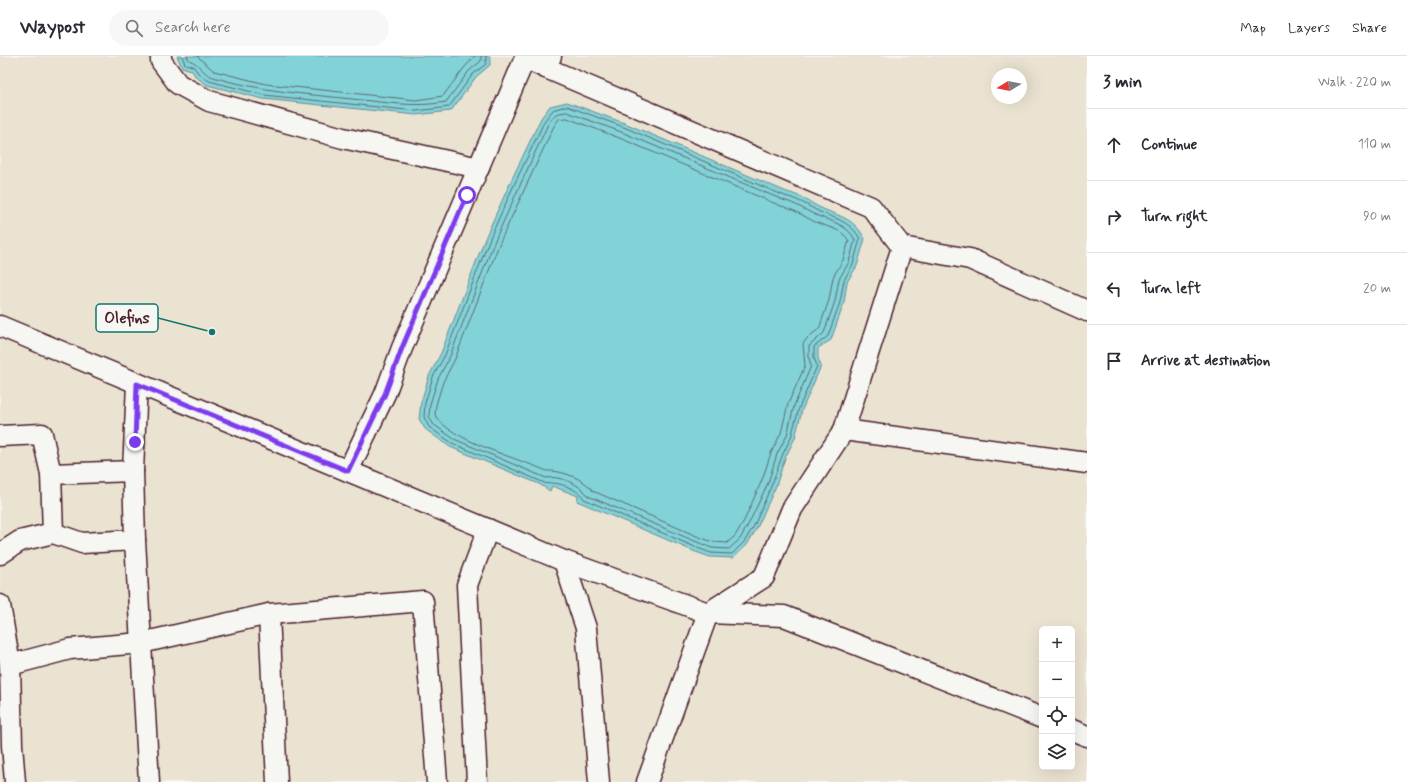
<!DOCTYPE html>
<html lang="en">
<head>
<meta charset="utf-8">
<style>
  :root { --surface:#fff; --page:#f7f7f7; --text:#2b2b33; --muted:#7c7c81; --line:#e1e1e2 }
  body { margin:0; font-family:Mynerve,sans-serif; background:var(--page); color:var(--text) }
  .controls { position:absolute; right:12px; bottom:12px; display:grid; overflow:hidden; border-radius:6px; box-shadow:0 4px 16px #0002 }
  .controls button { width:36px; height:36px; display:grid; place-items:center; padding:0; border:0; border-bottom:1px solid var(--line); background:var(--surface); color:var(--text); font:20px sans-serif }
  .compass { position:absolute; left:991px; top:12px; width:36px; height:36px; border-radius:50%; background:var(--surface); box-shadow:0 4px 16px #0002; rotate:260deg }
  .stop { position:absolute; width:12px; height:12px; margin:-9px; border:3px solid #7c3aed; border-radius:50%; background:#fff }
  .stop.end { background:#7c3aed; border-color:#fff; box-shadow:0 1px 4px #0008 }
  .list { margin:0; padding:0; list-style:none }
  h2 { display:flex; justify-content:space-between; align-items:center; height:52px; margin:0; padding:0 16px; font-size:17px }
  h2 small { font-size:13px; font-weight:400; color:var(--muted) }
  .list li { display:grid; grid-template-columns:26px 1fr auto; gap:12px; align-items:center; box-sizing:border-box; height:72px; padding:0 16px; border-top:1px solid var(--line) }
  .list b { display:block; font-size:15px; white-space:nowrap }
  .list em { font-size:13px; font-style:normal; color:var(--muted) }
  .icon { flex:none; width:22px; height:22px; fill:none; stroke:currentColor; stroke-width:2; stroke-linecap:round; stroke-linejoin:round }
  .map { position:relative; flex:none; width:1087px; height:726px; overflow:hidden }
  header { display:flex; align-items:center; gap:24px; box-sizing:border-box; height:56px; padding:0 20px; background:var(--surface); border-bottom:1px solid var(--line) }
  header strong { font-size:19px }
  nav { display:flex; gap:22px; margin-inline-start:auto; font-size:14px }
  .search { width:280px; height:36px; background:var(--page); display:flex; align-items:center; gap:10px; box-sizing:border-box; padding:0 14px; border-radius:22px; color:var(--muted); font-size:15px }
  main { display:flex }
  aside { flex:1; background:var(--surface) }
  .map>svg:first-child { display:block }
  .built { fill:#ebe3d2; fill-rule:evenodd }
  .water { fill:#81d3d8; stroke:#6b8b93 }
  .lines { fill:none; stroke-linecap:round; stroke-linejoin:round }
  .shore { stroke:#606770; stroke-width:1 }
  .minor-casing { stroke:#4a1f2b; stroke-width:23 }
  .minor { stroke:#f6f6f2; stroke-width:20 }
  .route { stroke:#7c3aed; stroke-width:5 }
  .leader { fill:none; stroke:#0f766e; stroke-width:1.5 }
  .callout-dot { fill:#0f766e; stroke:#f6f6f2; stroke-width:1.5 }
  .callout { fill:#f6f6f2; stroke:#0f766e; stroke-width:1.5 }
  .callout-label { font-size:16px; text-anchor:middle; font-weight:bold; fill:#4a1f2b }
</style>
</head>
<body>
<header>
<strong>Waypost</strong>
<div class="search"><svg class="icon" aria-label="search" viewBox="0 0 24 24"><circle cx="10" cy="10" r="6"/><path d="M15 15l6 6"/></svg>Search here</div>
<nav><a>Map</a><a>Layers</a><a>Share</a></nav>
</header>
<main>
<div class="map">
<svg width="1087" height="726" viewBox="0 0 1087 726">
  <rect width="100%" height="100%" fill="#f6f6f2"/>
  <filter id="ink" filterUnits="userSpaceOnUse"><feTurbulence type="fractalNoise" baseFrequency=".025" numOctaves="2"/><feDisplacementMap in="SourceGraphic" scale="8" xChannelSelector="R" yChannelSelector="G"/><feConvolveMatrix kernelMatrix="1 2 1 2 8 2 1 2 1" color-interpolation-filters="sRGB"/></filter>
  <g filter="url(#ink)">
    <!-- built -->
    <path class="built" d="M 0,0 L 1087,0 L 1087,726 L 0,726 ZM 997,18 L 1021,18 L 1021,42 L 997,42 ZM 1042,573 L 1072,573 L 1072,711 L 1042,711 Z"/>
    <!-- water -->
    <g class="water">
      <path d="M 177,0 L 490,0 L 490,9 L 476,21 L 451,55 L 416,59 L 263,43 L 207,29 L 196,21 L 191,14 L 182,11 Z"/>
      <path d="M 567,46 L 627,68 L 787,136 C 800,139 809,146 821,152 C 841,161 854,162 865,183 L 857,210 L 847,226 L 844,247 L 831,284 L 818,292 L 818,302 L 821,310 L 802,354 L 795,382 L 785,402 L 776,430 L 757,472 L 747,489 L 733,502 L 710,501 L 693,495 L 577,445 L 578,440 L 552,430 L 550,435 L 539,428 L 450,391 L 425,373 L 419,363 L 421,346 L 429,320 L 441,297 L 486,180 L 510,127 L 541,62 L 550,50 Z"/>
    </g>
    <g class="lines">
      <!-- shore -->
      <g class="shore">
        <path d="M 182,0 L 185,8 L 193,10 L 199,18 L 209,25 L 264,39 L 416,55 L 449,51 L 473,18 L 486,8 L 486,0"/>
        <path d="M 187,0 L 189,4 C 199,7 203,18 213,21 C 259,35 305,38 352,43 C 384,46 415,52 446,46 L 469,15 L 481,5 L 481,0"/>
        <path d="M 197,0 L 214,15 L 266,28 L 416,44 L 443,40 L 464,12 L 475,0"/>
        <path d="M 567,50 L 626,72 L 785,140 C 798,143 808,150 820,156 C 837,163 851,166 860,183 L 853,208 L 844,224 L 840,246 L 828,280 L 814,291 L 814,302 L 817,310 L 799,352 L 791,381 L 782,400 L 772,428 L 754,470 L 744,486 L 732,498 L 711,497 L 695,491 L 584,443 C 580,434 556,424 547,428 L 452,387 L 429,371 L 424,361 L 425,347 L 433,321 L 445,299 L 490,182 L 514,129 L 545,64 L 553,54 Z"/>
        <path d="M 567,56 L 624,77 L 783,144 C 797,148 806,155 818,160 C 833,166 848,169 855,184 L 849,206 L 839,223 L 835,245 L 824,277 L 809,290 L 809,302 L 811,310 L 794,350 L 787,379 L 777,398 L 768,427 L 749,467 L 740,483 L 729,493 L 712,492 L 697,486 L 588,440 C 582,429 559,419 546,422 L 454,383 L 433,368 L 429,360 L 430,348 L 438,323 L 450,300 L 495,184 L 549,66 L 556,58 Z"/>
        <path d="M 567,62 L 622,83 L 781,150 C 793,153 802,159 813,165 C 825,171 842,172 849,185 L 843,204 L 833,221 L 829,244 L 819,273 L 808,281 L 803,288 L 805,310 L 788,348 L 781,377 L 771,397 L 762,424 L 744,465 L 735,480 L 727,487 L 713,486 L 699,481 L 593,435 C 585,423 561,414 547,415 C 520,403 449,384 435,359 L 436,349 L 443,326 L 455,303 L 500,186 L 554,70 L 559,63 Z"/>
      </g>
      <defs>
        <g id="minor">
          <path d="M 161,0 L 161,5 L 178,28 L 209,45 L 343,82 L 479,112"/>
          <path d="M 546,12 L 871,151 L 902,191 L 844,374 L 792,453 L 764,521 L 708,557 L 647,726"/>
          <path d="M 902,191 L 970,203 L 1087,255"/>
          <path d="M 0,270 L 564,505 L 708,557 L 784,560 L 1042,662"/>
          <path d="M 137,328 L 133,415 L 135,484 L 149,726"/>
          <path d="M 844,374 L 1087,407"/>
          <path d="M 0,380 L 42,378 L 51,418 L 53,477"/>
          <path d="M 348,415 L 385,338 L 402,292 L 525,2 L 546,12 L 551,0"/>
          <path d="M 51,418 L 133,415"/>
          <path d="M 0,498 L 20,485 L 53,477 L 82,487 L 135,484"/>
          <path d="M 564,505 L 586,572 L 599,726"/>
          <path d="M 0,549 L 10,609 L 12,689 L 15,726"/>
          <path d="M 269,558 L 277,726"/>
          <path d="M 10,609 L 70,593 L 141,587 L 269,558 L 423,545 L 437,726"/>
          <path d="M 1072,674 L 1087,680"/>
          <path d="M 477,726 L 467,529 L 488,473"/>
        </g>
      </defs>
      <!-- minor casing -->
      <use href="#minor" class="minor-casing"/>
      <!-- minor -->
      <use href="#minor" class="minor"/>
    </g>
  </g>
  <g class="lines" filter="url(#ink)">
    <!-- route -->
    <path class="route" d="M 135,386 L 137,328 L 348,415 L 385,338 L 402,292 L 467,139"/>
  </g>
  <!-- callouts -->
  <path class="leader" d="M212 276L158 262"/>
  <circle class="callout-dot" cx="212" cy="276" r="4"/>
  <rect class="callout" x="96" y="248" width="62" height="28" rx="4"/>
  <g class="callout-label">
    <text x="127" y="267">Olefins</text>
  </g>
</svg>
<div class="controls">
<button>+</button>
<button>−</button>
<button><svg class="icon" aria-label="locate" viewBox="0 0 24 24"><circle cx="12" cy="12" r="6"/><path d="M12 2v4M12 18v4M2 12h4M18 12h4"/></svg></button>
<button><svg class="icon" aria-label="layers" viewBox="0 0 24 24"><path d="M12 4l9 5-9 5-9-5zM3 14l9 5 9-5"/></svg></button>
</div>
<svg class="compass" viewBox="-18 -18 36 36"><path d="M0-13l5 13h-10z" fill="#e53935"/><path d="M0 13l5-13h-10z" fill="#7c7c81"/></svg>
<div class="stop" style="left:467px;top:139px"></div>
<div class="stop end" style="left:135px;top:386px"></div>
</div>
<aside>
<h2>3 min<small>Walk · 220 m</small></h2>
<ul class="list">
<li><svg class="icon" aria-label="ahead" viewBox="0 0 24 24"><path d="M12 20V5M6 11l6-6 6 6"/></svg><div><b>Continue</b></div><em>110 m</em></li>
<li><svg class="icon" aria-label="right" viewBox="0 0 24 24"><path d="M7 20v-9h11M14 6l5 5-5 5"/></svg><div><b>Turn right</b></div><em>90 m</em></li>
<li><svg class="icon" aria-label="left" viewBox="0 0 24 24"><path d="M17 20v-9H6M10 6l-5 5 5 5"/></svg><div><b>Turn left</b></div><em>20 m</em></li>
<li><svg class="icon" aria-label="arrive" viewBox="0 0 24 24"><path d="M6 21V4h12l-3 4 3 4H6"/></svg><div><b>Arrive at destination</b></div></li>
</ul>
</aside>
</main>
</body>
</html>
